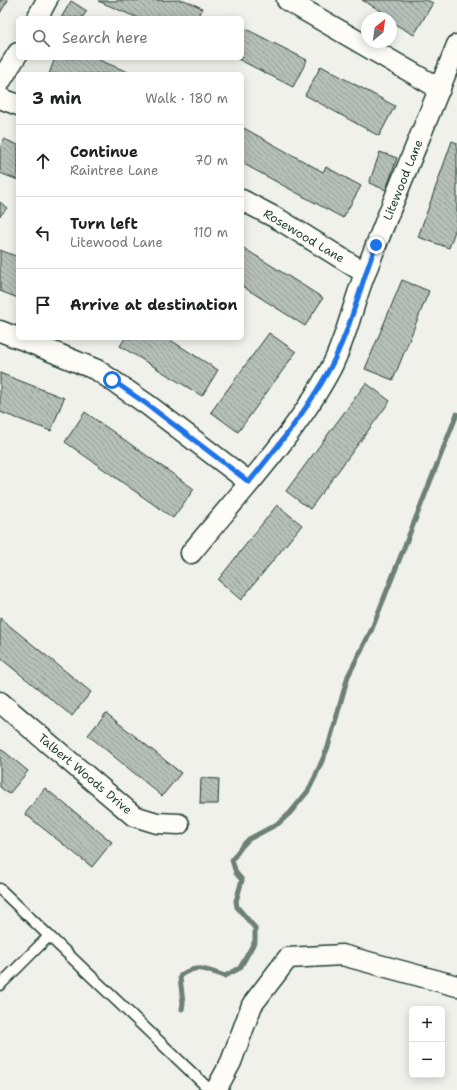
<!DOCTYPE html>
<html lang="en">
<head>
<meta charset="utf-8">
<style>
  :root { --surface:#fff; --page:#f2f2f2; --text:#202124; --muted:#757577; --line:#e0e0e0 }
  body { margin:0; font-family:"Shantell Sans",sans-serif; background:var(--page); color:var(--text) }
  .controls { position:absolute; right:12px; bottom:12px; display:grid; overflow:hidden; border-radius:6px; box-shadow:0 2px 10px #0003 }
  .controls button { width:36px; height:36px; display:grid; place-items:center; padding:0; border:0; border-bottom:1px solid var(--line); background:var(--surface); color:var(--text); font:20px sans-serif }
  .compass { position:absolute; left:361px; top:12px; width:36px; height:36px; border-radius:50%; background:var(--surface); box-shadow:0 2px 10px #0003; rotate:29deg }
  .stop { position:absolute; width:12px; height:12px; margin:-9px; border:3px solid #1a73e8; border-radius:50%; background:#fff }
  .stop.end { background:#1a73e8; border-color:#fff; box-shadow:0 1px 4px #0008 }
  .list { margin:0; padding:0; list-style:none }
  h2 { display:flex; justify-content:space-between; align-items:center; height:52px; margin:0; padding:0 16px; font-size:17px }
  h2 small { font-size:13px; font-weight:400; color:var(--muted) }
  .list li { display:grid; grid-template-columns:26px 1fr auto; gap:12px; align-items:center; box-sizing:border-box; height:72px; padding:0 16px; border-top:1px solid var(--line) }
  .list b { display:block; font-size:15px; white-space:nowrap }
  .list p { margin:0; font-size:13px; white-space:nowrap; color:var(--muted) }
  .list em { font-size:13px; font-style:normal; color:var(--muted) }
  .icon { flex:none; width:22px; height:22px; fill:none; stroke:currentColor; stroke-width:2; stroke-linecap:round; stroke-linejoin:round }
  .map { position:relative; flex:none; width:457px; height:1090px; overflow:hidden }
  .search { position:absolute; background:var(--surface); box-shadow:0 2px 10px #0003; left:16px; top:16px; width:228px; height:44px; display:flex; align-items:center; gap:10px; box-sizing:border-box; padding:0 14px; border-radius:6px; color:var(--muted); font-size:15px }
  .panel { position:absolute; background:var(--surface); box-shadow:0 2px 10px #0003; left:16px; top:72px; width:228px; height:268px; border-radius:6px }
  .map>svg:first-child { display:block }
  .lines { fill:none; stroke-linecap:round; stroke-linejoin:round }
  .stream { stroke:#6c8077; stroke-width:5 }
  .building { fill:url(#building-back-hatch); stroke:#1f3d34 }
  .lane-casing { stroke:#1f3d34; stroke-width:13 }
  .street-casing { stroke:#1f3d34; stroke-width:23 }
  .lane { stroke:#fdfcf7; stroke-width:10 }
  .street { stroke:#fdfcf7; stroke-width:20 }
  .route { stroke:#1a73e8; stroke-width:5 }
  .labels { text-anchor:middle; stroke-width:3.5; stroke-linejoin:round; paint-order:stroke }
  .street-label { font-size:12px; fill:#1f3d34; stroke:#fdfcf7 }
</style>
</head>
<body>
<div class="map">
<svg width="457" height="1090" viewBox="0 0 457 1090">
  <defs>
    <pattern id="building-back-hatch" width="6" height="6" patternUnits="userSpaceOnUse"><rect width="6" height="6" fill="#b6bfb8"/><path d="M-1 5l2 2M0 0l6 6M5-1l2 2" fill="none" stroke="#939c96"/></pattern>
  </defs>
  <rect width="100%" height="100%" fill="#f0f1eb"/>
  <filter id="ink" filterUnits="userSpaceOnUse"><feTurbulence type="fractalNoise" baseFrequency=".025" numOctaves="2"/><feDisplacementMap in="SourceGraphic" scale="8" xChannelSelector="R" yChannelSelector="G"/><feConvolveMatrix kernelMatrix="1 2 1 2 8 2 1 2 1" color-interpolation-filters="sRGB"/></filter>
  <g filter="url(#ink)">
    <g class="lines">
      <!-- stream -->
      <path class="stream" d="M 182,1009 L 183,1003 L 180,977 L 181,975 C 198,963 208,971 225,976 L 240,968 L 255,941 L 255,928 L 237,907 L 236,901 L 242,880 L 236,873 L 232,860 L 242,846 L 249,839 L 279,823 L 290,813 L 308,791 L 315,777 L 328,747 L 348,676 L 371,631 L 457,414"/>
    </g>
    <!-- building -->
    <g class="building">
      <path d="M 0,0 L 8,0 L 0,13 Z"/>
      <path d="M 184,0 L 202,8 L 197,18 L 138,18 L 98,1 Z"/>
      <path d="M 362,0 L 427,0 L 433,3 L 414,35 L 391,22 L 391,18 L 381,16 L 383,12 Z"/>
      <path d="M 71,1 L 87,11 L 82,18 L 61,18 Z"/>
      <path d="M 242,27 L 307,60 L 293,87 L 236,58 L 242,58 Z"/>
      <path d="M 55,58 L 94,58 L 133,74 L 49,74 Z"/>
      <path d="M 321,66 L 395,106 L 379,136 L 305,95 Z"/>
      <path d="M 242,127 L 323,172 L 326,167 L 361,186 L 343,218 L 242,163 Z"/>
      <path d="M 4,139 L 18,145 L 18,180 L 0,173 L 0,148 Z"/>
      <path d="M 452,141 L 457,143 L 457,225 L 449,248 L 418,237 Z"/>
      <path d="M 380,152 L 397,158 L 386,190 L 369,183 Z"/>
      <path d="M 0,202 L 7,208 L 0,216 Z"/>
      <path d="M 242,247 L 323,298 L 305,326 L 242,286 Z"/>
      <path d="M 0,250 L 18,257 L 18,298 L 0,291 Z"/>
      <path d="M 402,280 L 429,291 L 393,380 L 365,369 Z"/>
      <path d="M 269,333 L 296,352 L 238,432 L 211,412 Z"/>
      <path d="M 125,338 L 167,338 L 218,370 L 202,396 L 120,346 Z"/>
      <path d="M 0,373 L 64,398 L 51,431 L 0,412 Z"/>
      <path d="M 366,383 L 390,401 L 310,509 L 286,491 Z"/>
      <path d="M 85,412 L 194,489 L 173,518 L 65,442 Z"/>
      <path d="M 277,505 L 302,525 L 241,600 L 218,580 Z"/>
      <path d="M 0,618 L 91,692 L 72,716 L 0,658 Z"/>
      <path d="M 106,713 L 181,773 L 162,796 L 88,735 Z"/>
      <path d="M 0,748 L 28,771 L 9,794 L 0,787 Z"/>
      <path d="M 201,778 L 219,779 L 218,804 L 200,804 Z"/>
      <path d="M 45,788 L 112,842 L 92,867 L 25,814 Z"/>
    </g>
    <g class="lines">
      <defs>
        <g id="lane">
          <path d="M 0,889 L 210,1090"/>
          <path d="M 0,985 L 49,936"/>
        </g>
        <g id="street">
          <path d="M 287,0 L 440,89"/>
          <path d="M 37,18 L 47,0"/>
          <path d="M 0,82 L 18,53"/>
          <path d="M 0,98 L 18,105"/>
          <path d="M 242,200 L 280,220 L 365,273"/>
          <path d="M 0,331 L 18,338"/>
          <path d="M 19,338 L 97,370 L 148,405 L 249,482"/>
          <path d="M 191,553 C 238,495 296,434 331,368 C 347,337 353,303 366,271 C 395,195 427,121 457,45"/>
          <path d="M 0,702 L 134,816 L 157,823 L 179,824"/>
          <path d="M 216,1090 L 231,1062 L 252,1005 L 288,958 L 342,955 L 457,986"/>
        </g>
      </defs>
      <!-- lane casing -->
      <use href="#lane" class="lane-casing"/>
      <!-- street casing -->
      <use href="#street" class="street-casing"/>
      <!-- lane -->
      <use href="#lane" class="lane"/>
      <!-- street -->
      <use href="#street" class="street"/>
    </g>
  </g>
  <g class="lines" filter="url(#ink)">
    <!-- route -->
    <path class="route" d="M 112,380 L 148,405 L 249,482 C 278,446 308,409 330,368 C 351,329 360,285 376,245"/>
  </g>
  <g class="labels">
    <!-- street labels -->
    <g class="street-label">
      <text transform="translate(403 180) rotate(-68)" y="4">Litewood Lane</text>
      <text transform="translate(304 236) rotate(31)" y="4">Rosewood Lane</text>
      <text transform="translate(85 774) rotate(40)" y="4">Talbert Woods Drive</text>
    </g>
  </g>
</svg>
<div class="controls">
<button>+</button>
<button>−</button>
</div>
<svg class="compass" viewBox="-18 -18 36 36"><path d="M0-13l5 13h-10z" fill="#e53935"/><path d="M0 13l5-13h-10z" fill="#757577"/></svg>
<div class="stop" style="left:112px;top:380px"></div>
<div class="stop end" style="left:376px;top:245px"></div>
<div class="search"><svg class="icon" aria-label="search" viewBox="0 0 24 24"><circle cx="10" cy="10" r="6"/><path d="M15 15l6 6"/></svg>Search here</div>
<section class="panel">
<h2>3 min<small>Walk · 180 m</small></h2>
<ul class="list">
<li><svg class="icon" aria-label="ahead" viewBox="0 0 24 24"><path d="M12 20V5M6 11l6-6 6 6"/></svg><div><b>Continue</b><p>Raintree Lane</p></div><em>70 m</em></li>
<li><svg class="icon" aria-label="left" viewBox="0 0 24 24"><path d="M17 20v-9H6M10 6l-5 5 5 5"/></svg><div><b>Turn left</b><p>Litewood Lane</p></div><em>110 m</em></li>
<li><svg class="icon" aria-label="arrive" viewBox="0 0 24 24"><path d="M6 21V4h12l-3 4 3 4H6"/></svg><div><b>Arrive at destination</b></div></li>
</ul>
</section>
</div>
</body>
</html>
